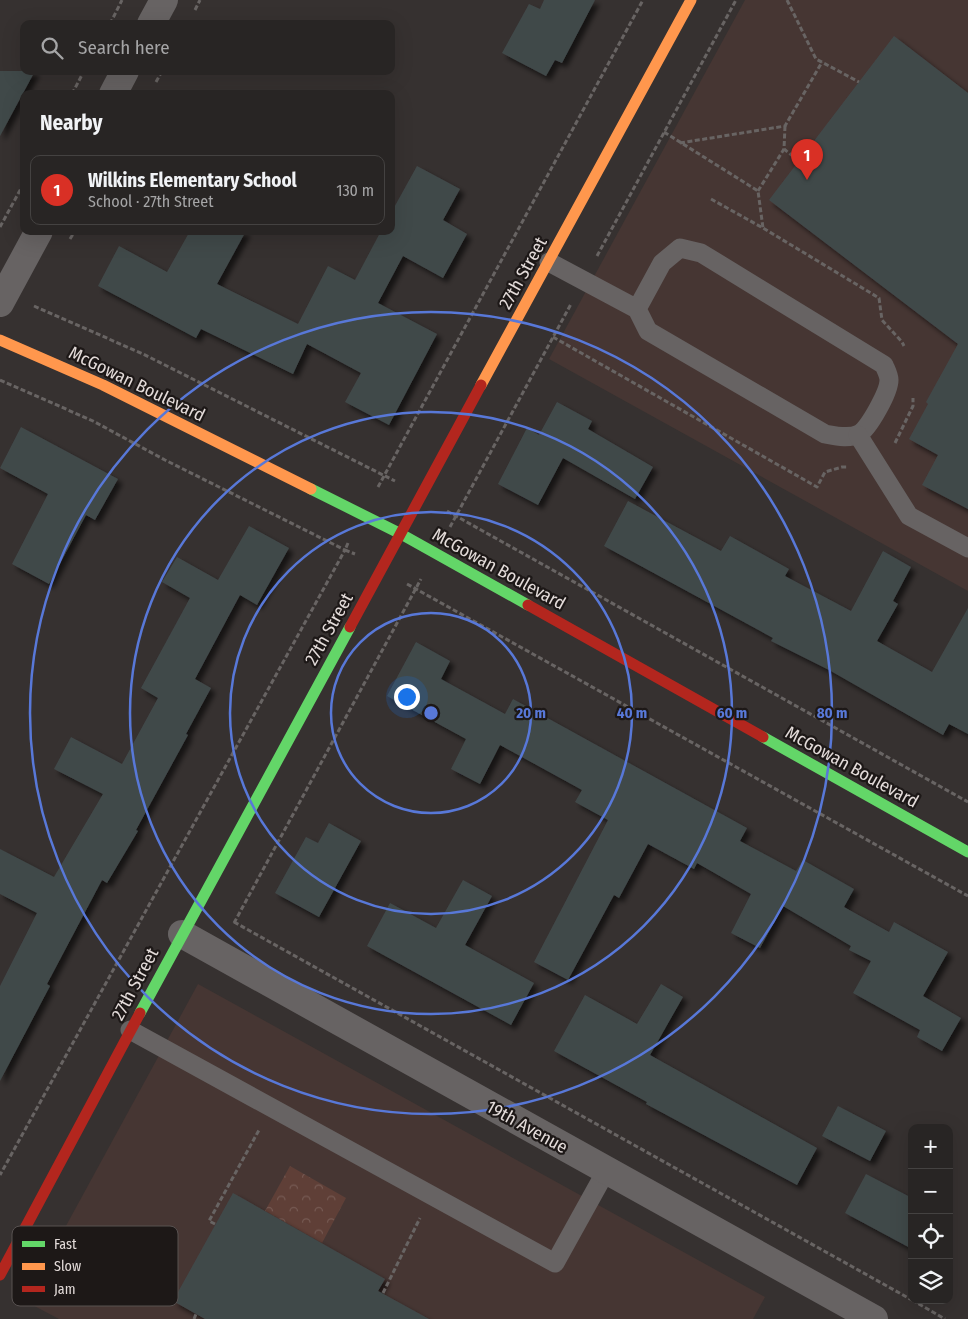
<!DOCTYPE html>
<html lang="en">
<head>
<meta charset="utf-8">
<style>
  :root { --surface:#282524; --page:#343131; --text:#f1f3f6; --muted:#a5a5a6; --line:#444241; --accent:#d93025 }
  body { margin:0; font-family:"Fira Sans Condensed",sans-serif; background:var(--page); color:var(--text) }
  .controls { position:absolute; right:15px; bottom:15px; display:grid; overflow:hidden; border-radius:10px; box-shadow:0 5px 20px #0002 }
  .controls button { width:45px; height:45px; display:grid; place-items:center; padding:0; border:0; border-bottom:1px solid var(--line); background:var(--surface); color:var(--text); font:25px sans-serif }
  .you { position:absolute; left:406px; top:696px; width:18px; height:18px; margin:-12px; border:4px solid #fff; border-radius:50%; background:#1a73e8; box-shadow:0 0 0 8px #1a73e833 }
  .badge { display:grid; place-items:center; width:32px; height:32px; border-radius:50%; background:var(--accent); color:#fff; font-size:16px; font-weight:700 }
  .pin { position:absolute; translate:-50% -41px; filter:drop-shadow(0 1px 2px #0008) }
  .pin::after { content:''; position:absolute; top:26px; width:18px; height:15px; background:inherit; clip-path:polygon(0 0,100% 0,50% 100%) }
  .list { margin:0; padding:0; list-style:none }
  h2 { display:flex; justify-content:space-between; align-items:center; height:65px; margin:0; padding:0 20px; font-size:21px }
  h2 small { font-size:16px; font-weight:400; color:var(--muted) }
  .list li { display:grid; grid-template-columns:32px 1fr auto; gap:15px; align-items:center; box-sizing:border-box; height:70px; margin:0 10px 10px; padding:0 10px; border:1px solid var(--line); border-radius:10px }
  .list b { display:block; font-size:19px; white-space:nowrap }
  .list p { margin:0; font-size:16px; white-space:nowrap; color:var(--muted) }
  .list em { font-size:16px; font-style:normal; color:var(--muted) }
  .icon { flex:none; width:28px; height:28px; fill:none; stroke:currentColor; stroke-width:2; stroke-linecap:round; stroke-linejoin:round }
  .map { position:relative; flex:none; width:968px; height:1319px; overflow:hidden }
  .search { position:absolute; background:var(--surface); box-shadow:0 5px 20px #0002; left:20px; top:20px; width:375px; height:55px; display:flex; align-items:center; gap:12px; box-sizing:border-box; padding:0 18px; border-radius:10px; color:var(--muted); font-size:19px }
  .panel { position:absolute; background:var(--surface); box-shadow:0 5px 20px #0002; left:20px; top:90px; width:375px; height:145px; border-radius:10px }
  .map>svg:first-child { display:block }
  .built { fill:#463633 }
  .park { fill:url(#park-crowns) }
  .building { fill:#41494a; filter:url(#shadow) }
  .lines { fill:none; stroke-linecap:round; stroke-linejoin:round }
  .path { stroke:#686463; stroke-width:3; stroke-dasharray:5 2.5; stroke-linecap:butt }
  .lane { stroke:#676363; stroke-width:19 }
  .street { stroke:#676363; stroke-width:28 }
  .fast { stroke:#63d668; stroke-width:11 }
  .slow { stroke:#ff974d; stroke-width:11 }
  .jam { stroke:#b3261e; stroke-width:11 }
  .ring { fill:none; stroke:#5878d8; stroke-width:2.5 }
  .labels { text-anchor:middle; stroke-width:4.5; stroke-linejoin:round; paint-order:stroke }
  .street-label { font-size:18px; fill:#e3dbd9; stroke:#1d1817 }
  .key { fill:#1d1817; stroke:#585251; stroke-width:1 }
  .key-label { font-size:14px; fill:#e3dbd9 }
  .centre { fill:#5878d8; stroke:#1d1817; stroke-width:2.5 }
  .ring-label { font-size:15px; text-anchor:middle; font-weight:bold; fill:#5878d8; stroke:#1d1817; stroke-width:4.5; stroke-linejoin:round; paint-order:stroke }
</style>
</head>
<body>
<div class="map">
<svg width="968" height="1319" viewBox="0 0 968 1319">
  <defs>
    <pattern id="park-crowns" width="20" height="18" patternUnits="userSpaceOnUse" patternTransform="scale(1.25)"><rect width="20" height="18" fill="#5f3f37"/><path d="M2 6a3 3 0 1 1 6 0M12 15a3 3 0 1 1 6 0" fill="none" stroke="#765a53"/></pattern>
    <filter id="shadow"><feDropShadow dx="4.5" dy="4.5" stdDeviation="2.5" flood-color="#0009"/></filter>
  </defs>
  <rect width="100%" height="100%" fill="#363130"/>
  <!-- built -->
  <g class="built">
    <path d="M 745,0 L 968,0 L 968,591 L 549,359 Z"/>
    <path d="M 198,984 L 765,1297 L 753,1319 L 59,1319 L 25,1301 Z"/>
  </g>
  <!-- park -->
  <path class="park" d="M 290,1166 L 346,1198 L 322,1243 L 265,1211 Z"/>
  <!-- building -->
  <g class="building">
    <path d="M 544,0 L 595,0 L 562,63 L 555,60 L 546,76 L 502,53 L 529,4 L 540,9 Z"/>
    <path d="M 894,36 L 968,93 L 968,509 L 922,485 L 938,455 L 909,439 L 928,404 L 926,402 L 958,344 L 769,200 Z"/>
    <path d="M 0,71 L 35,71 L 0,136 Z"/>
    <path d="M 417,166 L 460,189 L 443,220 L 467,234 L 443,278 L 403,256 L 378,303 L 437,334 L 389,425 L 345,402 L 361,373 L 307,344 L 293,374 L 201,329 L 196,338 L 98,286 L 119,246 L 167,272 L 190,231 L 246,231 L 217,284 L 298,324 L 328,266 L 355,280 L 381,231 L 391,231 L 391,213 Z"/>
    <path d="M 557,402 L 592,421 L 588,429 L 653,467 L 635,499 L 563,458 L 538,505 L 498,484 L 527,428 L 539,435 Z"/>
    <path d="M 21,427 L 118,479 L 95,520 L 86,515 L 49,584 L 12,564 L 48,494 L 0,468 Z"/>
    <path d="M 628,501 L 721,551 L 730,536 L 789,569 L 785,576 L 851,611 L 883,551 L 911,567 L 893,601 L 898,604 L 877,641 L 932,672 L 968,608 L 968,734 L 949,724 L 943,735 L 829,670 L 771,641 L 773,638 L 604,546 Z"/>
    <path d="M 249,526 L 289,548 L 257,605 L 240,595 L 195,679 L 211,688 L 186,734 L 188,735 L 136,830 L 138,831 L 107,883 L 102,880 L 47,984 L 50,986 L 0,1081 L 0,986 L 37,913 L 0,894 L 0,849 L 54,877 L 103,794 L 54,769 L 71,737 L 122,764 L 158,698 L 141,688 L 190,598 L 162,582 L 177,557 L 218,580 Z"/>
    <path d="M 416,642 L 450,661 L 441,679 L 505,714 L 513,699 L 747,828 L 740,841 L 796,871 L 803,860 L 854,889 L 844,907 L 889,932 L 894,922 L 948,952 L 923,996 L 961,1018 L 942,1051 L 917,1037 L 920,1030 L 853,993 L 871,961 L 849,950 L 851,946 L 783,906 L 760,948 L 731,933 L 751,894 L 697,863 L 694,869 L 648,844 L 619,898 L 614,895 L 568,980 L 534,962 L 608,820 L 575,802 L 582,790 L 500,745 L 480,784 L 451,769 L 466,739 L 387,696 Z"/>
    <path d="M 329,823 L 361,841 L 319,917 L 275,893 L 306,837 L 318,843 Z"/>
    <path d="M 463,880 L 492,896 L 465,945 L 534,983 L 511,1025 L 367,946 L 390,903 L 436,928 Z"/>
    <path d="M 661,984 L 683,997 L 650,1055 L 817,1148 L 797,1185 L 646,1104 L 647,1102 L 554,1051 L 585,995 L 637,1024 Z"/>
    <path d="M 838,1106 L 886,1131 L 870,1161 L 822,1136 Z"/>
    <path d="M 866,1174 L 912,1198 L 912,1249 L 845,1213 Z"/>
    <path d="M 233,1193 L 385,1279 L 378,1291 L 429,1319 L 205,1319 L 173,1301 Z"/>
  </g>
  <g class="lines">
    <!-- path -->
    <g class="path">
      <path d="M 787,0 L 816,59 L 859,82"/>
      <path d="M 195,10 L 200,0"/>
      <path d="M 110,24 L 122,0"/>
      <path d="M 156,82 L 162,71"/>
      <path d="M 72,94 L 84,71"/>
      <path d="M 785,126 L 784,149 L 799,161"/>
      <path d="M 664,132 L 758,191 L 763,228"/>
      <path d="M 680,143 L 785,126 L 822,62"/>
      <path d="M 758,191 L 784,149"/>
      <path d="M 711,199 L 763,228 L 879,298 L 882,320 L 902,342 L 904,346"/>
      <path d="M 0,227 L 24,183"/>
      <path d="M 70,239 L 75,231"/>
      <path d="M 597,256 L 736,0"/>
      <path d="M 34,306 L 143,354 L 395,481"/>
      <path d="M 553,337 L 817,487 L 825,472 L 842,467 L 847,467"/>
      <path d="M 0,380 L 93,421 L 165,460 L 345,550 L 0,1175"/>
      <path d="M 895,443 L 913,406 L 913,398"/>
      <path d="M 378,487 L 643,0"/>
      <path d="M 447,511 L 968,802"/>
      <path d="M 450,527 L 571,304"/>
      <path d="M 348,543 L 345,550 L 355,554"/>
      <path d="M 407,584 L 968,896"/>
      <path d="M 234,922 L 912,1300"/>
      <path d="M 234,923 L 421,579"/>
      <path d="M 215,1224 L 209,1221 L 259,1130"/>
      <path d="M 383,1293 L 420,1218"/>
      <path d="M 912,1300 L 945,1319"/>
      <path d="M 194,1319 L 196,1314"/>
    </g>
    <!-- lane -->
    <g class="lane">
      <path d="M 549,262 L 637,309 L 648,331 L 825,434 C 836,436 849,439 859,434 C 869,428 889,392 889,380 C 889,375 886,370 884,365 L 701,253 L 680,248 L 662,263 L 637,309"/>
      <path d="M 858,435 L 909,516 L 968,548"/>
      <path d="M 130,1030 L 555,1263 L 606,1171"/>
    </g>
    <!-- street -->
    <g class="street">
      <path d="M 151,24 L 164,0"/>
      <path d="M 113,94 L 125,71"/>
      <path d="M 0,303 L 39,231"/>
      <path d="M 182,934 L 874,1319"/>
    </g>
    <!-- fast -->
    <g class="fast">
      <path d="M 311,489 L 401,534 L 528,605"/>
      <path d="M 763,737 L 968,852"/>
      <path d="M 140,1013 L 350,627"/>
    </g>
    <!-- slow -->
    <g class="slow">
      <path d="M 0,340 L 103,385 L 311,489"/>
      <path d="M 481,385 L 691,0"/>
    </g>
    <!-- jam -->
    <g class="jam">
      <path d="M 528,605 L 763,737"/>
      <path d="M 350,627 L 481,385"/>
      <path d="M 0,1275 L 140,1013"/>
    </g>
  </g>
  <!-- distance rings -->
  <g class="ring">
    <circle cx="431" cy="713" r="100"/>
    <circle cx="431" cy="713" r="201"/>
    <circle cx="431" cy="713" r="301"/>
    <circle cx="431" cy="713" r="401"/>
  </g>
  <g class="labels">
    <!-- street labels -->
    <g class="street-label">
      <text transform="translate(523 273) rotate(-61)" y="6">27th Street</text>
      <text transform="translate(137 384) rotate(26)" y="6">McGowan Boulevard</text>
      <text transform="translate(499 569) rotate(29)" y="6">McGowan Boulevard</text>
      <text transform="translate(329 629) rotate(-61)" y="6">27th Street</text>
      <text transform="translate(852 767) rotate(29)" y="6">McGowan Boulevard</text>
      <text transform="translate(135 984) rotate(-62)" y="6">27th Street</text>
      <text transform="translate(527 1127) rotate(29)" y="6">19th Avenue</text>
    </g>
  </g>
  <!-- legend -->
  <rect x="12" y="1226" width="166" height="80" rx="8" class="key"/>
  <rect x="22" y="1241" width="23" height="6" fill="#63d668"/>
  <rect x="22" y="1263" width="23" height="7" fill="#ff974d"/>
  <rect x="22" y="1286" width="23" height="6" fill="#b3261e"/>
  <g class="key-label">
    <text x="54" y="1249">Fast</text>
    <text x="54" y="1271">Slow</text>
    <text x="54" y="1294">Jam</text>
  </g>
  <circle cx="431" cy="713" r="8" class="centre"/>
  <g class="ring-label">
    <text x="531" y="718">20 m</text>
    <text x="632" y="718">40 m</text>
    <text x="732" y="718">60 m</text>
    <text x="832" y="718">80 m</text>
  </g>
</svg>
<div class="controls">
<button>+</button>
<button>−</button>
<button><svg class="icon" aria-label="locate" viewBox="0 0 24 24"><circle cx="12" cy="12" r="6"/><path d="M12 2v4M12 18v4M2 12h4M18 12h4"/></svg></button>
<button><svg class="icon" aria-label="layers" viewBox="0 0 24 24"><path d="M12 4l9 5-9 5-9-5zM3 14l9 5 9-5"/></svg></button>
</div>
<div class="you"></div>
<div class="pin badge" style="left:807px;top:180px">1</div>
<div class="search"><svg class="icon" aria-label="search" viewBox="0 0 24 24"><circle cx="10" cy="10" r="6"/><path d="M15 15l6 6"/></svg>Search here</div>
<section class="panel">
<h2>Nearby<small></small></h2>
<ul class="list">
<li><span class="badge">1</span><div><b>Wilkins Elementary School</b><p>School · 27th Street</p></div><em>130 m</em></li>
</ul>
</section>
</div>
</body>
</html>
